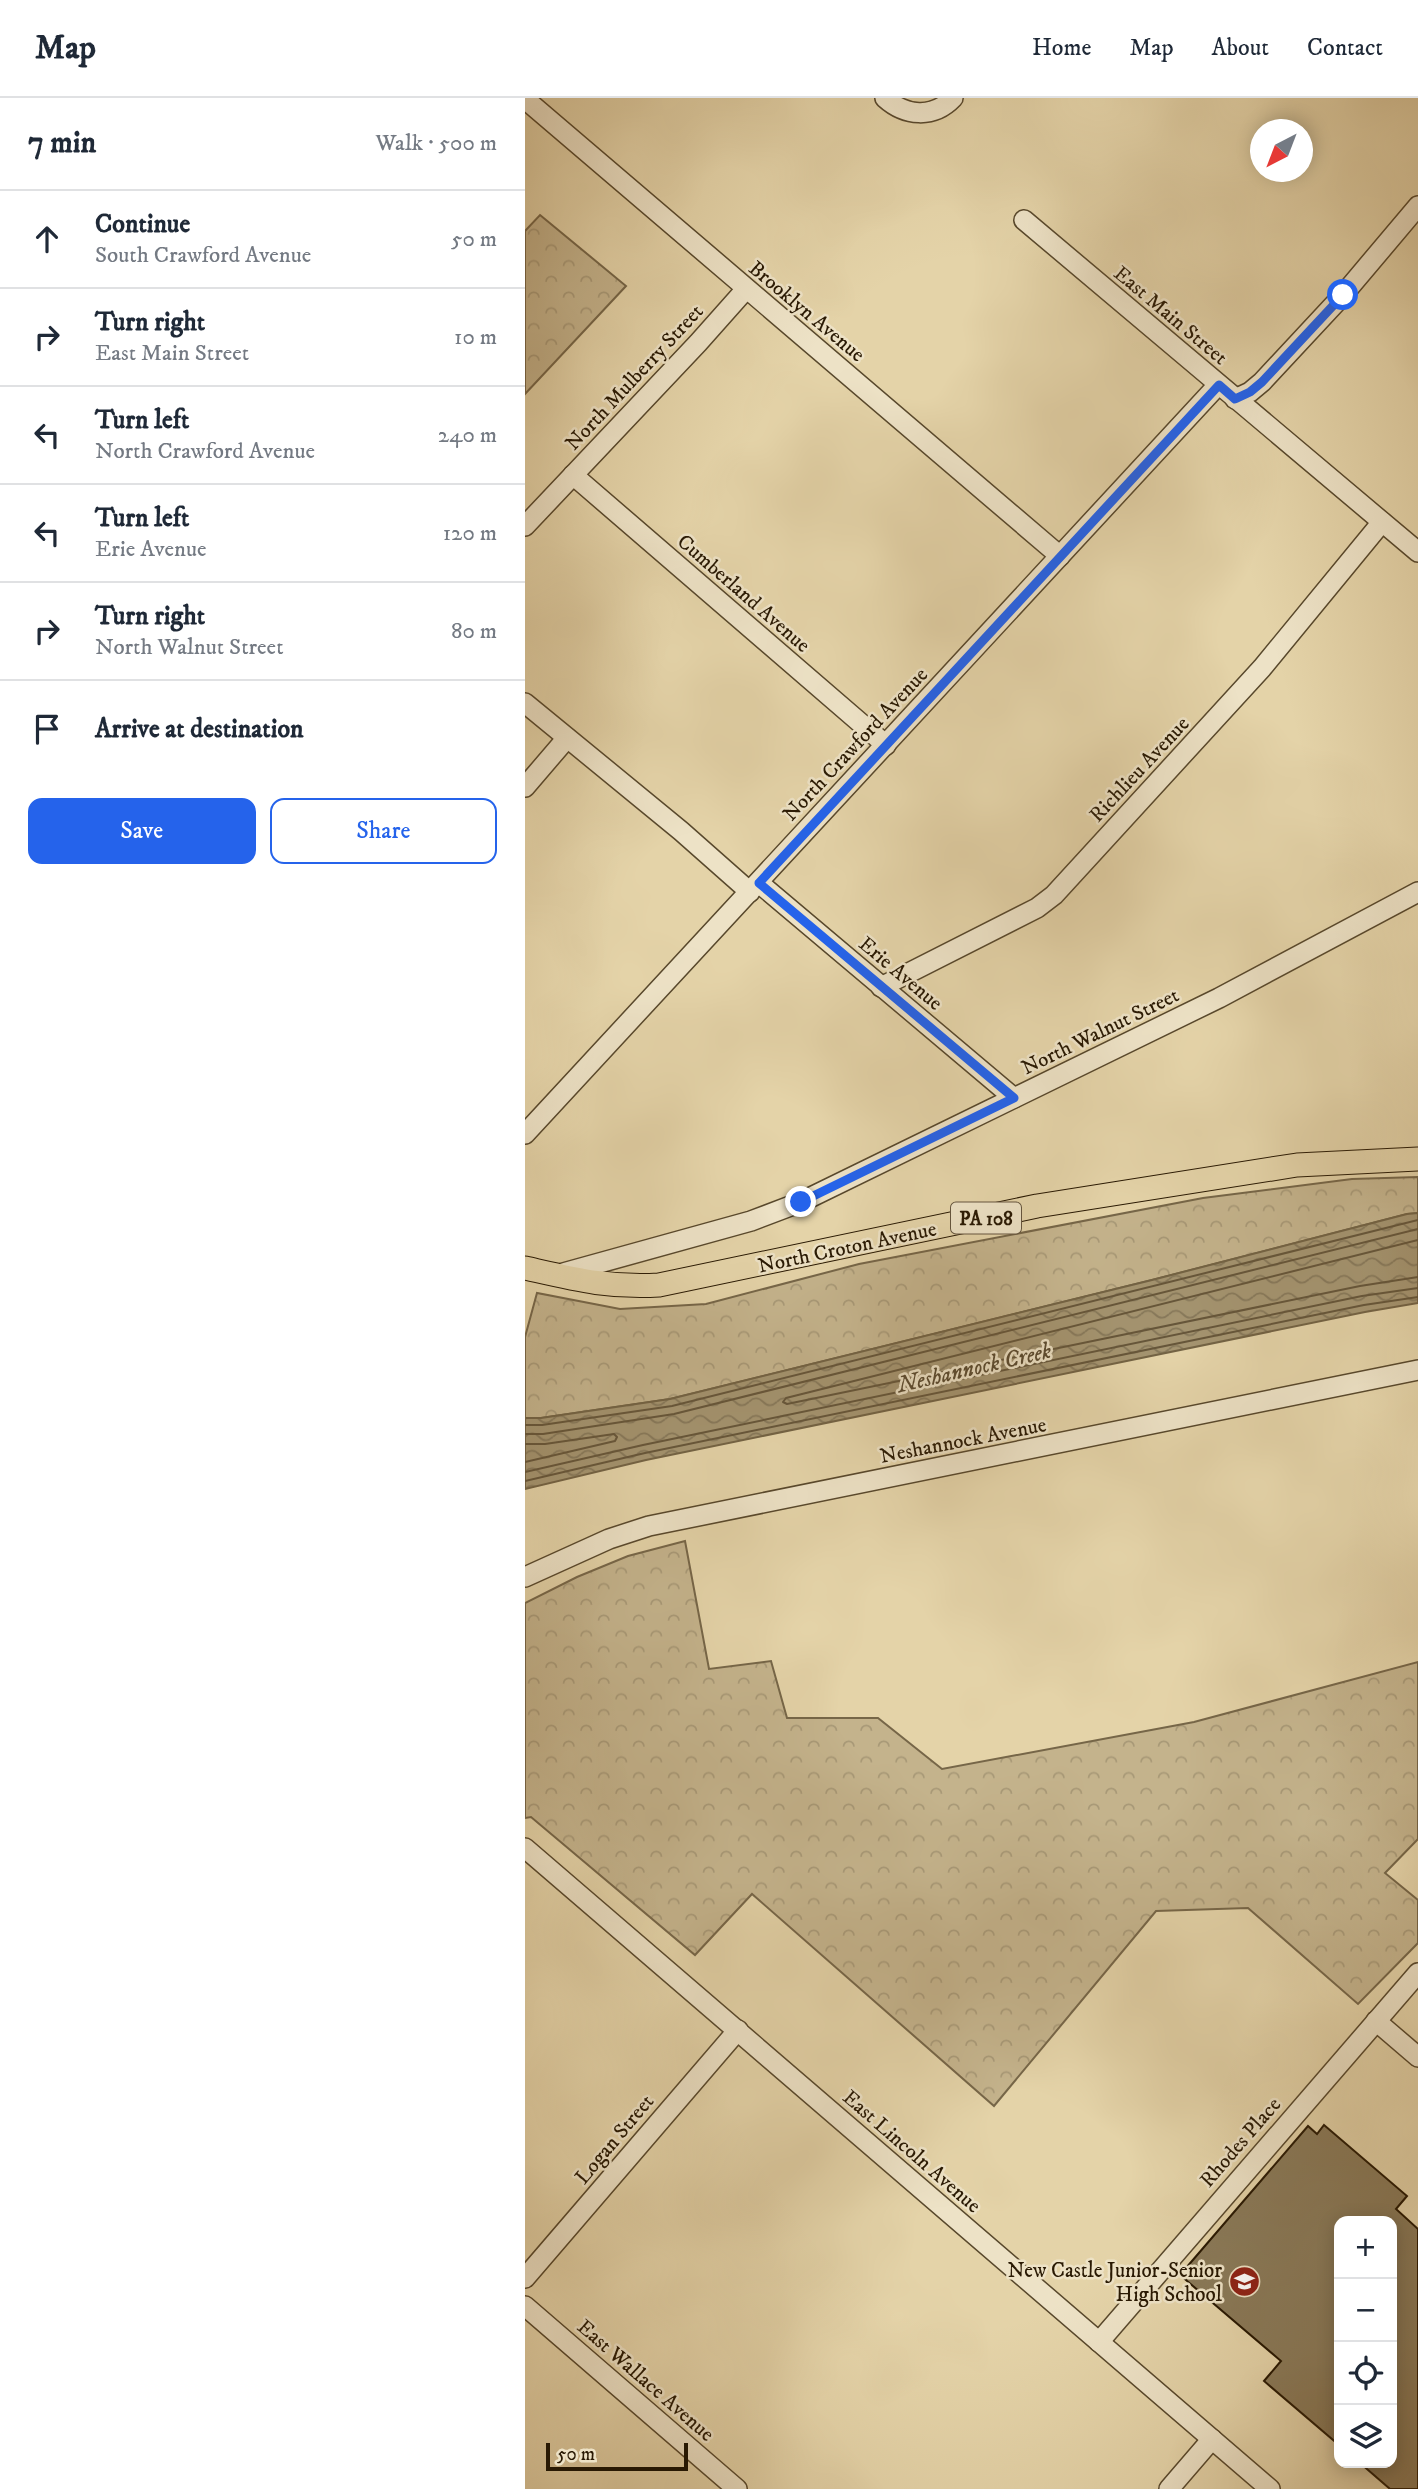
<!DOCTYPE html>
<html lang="en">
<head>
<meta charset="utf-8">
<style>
  :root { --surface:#fff; --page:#f6f6f7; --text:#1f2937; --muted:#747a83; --line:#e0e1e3; --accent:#2563eb }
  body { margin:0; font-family:"IM FELL DW Pica",serif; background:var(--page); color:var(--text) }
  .controls { position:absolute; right:21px; bottom:21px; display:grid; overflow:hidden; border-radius:14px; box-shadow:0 4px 18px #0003 }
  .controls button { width:63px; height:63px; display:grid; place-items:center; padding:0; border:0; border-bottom:2px solid var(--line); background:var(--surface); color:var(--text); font:35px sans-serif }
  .compass { position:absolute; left:725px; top:21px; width:63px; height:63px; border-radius:50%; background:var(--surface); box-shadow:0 4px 18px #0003; rotate:222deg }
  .scale { position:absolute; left:21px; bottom:18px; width:142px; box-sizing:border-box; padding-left:7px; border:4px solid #291903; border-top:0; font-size:19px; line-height:24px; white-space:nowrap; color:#291903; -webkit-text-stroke:5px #ede2c6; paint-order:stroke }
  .stop { position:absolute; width:21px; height:21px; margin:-16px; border:5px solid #2563eb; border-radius:50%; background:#fff }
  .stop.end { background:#2563eb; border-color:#fff; box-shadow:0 2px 7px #0008 }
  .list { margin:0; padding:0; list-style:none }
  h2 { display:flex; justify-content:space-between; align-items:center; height:91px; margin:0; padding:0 28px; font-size:30px }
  h2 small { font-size:23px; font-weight:400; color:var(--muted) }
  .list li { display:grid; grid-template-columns:46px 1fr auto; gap:21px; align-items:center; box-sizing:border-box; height:98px; padding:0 28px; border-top:2px solid var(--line) }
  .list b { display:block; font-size:26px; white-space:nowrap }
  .list p { margin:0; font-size:23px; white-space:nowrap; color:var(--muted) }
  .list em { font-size:23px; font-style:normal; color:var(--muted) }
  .actions { display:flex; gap:14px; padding:21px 28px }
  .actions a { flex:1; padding:16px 0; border:2px solid var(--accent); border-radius:14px; text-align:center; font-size:24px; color:var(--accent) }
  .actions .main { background:var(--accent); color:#fff }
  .icon { flex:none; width:38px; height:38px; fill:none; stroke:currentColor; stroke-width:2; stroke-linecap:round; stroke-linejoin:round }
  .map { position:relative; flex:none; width:893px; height:2391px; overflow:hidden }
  header { display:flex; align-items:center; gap:42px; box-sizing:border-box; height:98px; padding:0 35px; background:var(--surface); border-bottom:2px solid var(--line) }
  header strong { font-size:33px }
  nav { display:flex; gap:38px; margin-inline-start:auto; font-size:24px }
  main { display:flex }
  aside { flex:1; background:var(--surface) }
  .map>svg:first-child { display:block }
  .forest { fill:url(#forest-crowns); stroke:#766648; stroke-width:2 }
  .water { fill:url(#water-waves); stroke:#736344; stroke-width:2 }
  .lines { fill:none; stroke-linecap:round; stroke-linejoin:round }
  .shore { stroke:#66563a; stroke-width:2 }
  .building { fill:#8a7a59; stroke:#291903; stroke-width:2 }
  .minor-casing { stroke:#58482c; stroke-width:22 }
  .major-casing { stroke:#291903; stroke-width:25 }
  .minor { stroke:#ede2c6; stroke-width:19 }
  .major { stroke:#e4d3a8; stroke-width:23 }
  .route { stroke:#2563eb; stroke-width:9 }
  .labels { text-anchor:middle; stroke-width:5; stroke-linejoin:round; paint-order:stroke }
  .shield { fill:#ede2c6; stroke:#64553e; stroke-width:2 }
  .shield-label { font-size:19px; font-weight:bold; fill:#291903 }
  .street-label { font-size:21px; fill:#291903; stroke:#ede2c6 }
  .poi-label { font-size:21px; fill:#291903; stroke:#ede2c6; text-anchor:end }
  .water-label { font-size:23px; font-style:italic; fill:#5a4a2f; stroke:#ede2c6 }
</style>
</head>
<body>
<header>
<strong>Map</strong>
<nav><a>Home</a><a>Map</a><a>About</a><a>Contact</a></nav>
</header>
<main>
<aside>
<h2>7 min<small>Walk · 500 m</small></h2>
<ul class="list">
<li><svg class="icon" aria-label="ahead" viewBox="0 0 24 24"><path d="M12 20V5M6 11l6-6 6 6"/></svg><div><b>Continue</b><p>South Crawford Avenue</p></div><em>50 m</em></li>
<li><svg class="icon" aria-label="right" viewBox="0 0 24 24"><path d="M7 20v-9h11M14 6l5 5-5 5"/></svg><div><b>Turn right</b><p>East Main Street</p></div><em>10 m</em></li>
<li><svg class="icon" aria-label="left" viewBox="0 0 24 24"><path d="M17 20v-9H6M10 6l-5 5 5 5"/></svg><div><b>Turn left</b><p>North Crawford Avenue</p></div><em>240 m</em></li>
<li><svg class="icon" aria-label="left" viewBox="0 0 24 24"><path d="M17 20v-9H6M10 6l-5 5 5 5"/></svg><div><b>Turn left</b><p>Erie Avenue</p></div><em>120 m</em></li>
<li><svg class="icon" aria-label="right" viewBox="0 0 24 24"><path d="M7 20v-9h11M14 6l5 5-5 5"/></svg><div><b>Turn right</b><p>North Walnut Street</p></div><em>80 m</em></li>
<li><svg class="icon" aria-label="arrive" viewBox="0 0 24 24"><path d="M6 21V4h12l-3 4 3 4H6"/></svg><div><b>Arrive at destination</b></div></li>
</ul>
<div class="actions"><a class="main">Save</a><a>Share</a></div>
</aside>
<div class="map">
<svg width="893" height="2391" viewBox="0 0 893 2391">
  <defs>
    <pattern id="forest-crowns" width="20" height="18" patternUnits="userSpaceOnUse" patternTransform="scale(1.75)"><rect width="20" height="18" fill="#c4b38c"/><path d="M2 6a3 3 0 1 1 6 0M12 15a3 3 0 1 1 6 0" fill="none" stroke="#a89977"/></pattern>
    <pattern id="water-waves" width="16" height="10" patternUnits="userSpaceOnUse" patternTransform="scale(1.75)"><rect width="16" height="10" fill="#a49470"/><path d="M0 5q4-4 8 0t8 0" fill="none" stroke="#86785a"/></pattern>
  </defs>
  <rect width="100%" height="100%" fill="#e4d3a8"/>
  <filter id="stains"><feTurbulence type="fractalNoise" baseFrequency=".00286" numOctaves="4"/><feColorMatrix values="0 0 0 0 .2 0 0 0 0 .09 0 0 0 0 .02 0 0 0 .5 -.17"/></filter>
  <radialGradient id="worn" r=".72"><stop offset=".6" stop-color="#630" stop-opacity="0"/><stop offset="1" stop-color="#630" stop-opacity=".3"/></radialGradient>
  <!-- forest -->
  <g class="forest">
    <path d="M 15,117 L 101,188 L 0,296 L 0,133 Z"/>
    <path d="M 893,1079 L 893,1115 L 882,1116 L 627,1182 L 145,1301 L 16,1320 L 0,1320 L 0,1239 L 12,1195 L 95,1211 L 181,1206 L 334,1166 L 678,1100 L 827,1081 Z"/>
    <path d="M 160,1443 L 184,1571 L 246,1563 L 262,1620 L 353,1620 L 417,1671 L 669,1624 L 893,1564 L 893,1741 L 860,1775 L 893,1802 L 893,1845 L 833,1906 L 723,1810 L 631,1813 L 469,2008 L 227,1796 L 170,1857 L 6,1719 L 0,1720 L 0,1505 L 52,1479 L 103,1458 Z"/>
  </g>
  <!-- water -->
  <path class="water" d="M 893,1115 L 893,1205 L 840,1214 L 121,1362 L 0,1391 L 0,1320 L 16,1320 L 145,1301 L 627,1182 L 882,1116 Z"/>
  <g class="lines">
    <!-- shore -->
    <g class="shore">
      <path d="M 893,1142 L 261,1300 L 258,1304 L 262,1306 L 835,1188 L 893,1179"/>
      <path d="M 0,1327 L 17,1327 L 147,1308 L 893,1122"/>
      <path d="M 0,1336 L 18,1336 L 149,1316 L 893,1131"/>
      <path d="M 0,1346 L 20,1346 L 89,1336 L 92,1339 L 90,1343 L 0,1364"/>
      <path d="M 0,1374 L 118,1347 L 837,1198 L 893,1190"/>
      <path d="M 0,1383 L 120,1355 L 839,1207 L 893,1199"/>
    </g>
  </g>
  <!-- building -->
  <path class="building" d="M 799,2027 L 882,2098 L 871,2111 L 893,2131 L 893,2391 L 865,2391 L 835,2365 L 867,2365 L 867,2123 L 814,2123 L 814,2347 L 739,2283 L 756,2263 L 655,2177 L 783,2028 L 792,2036 Z"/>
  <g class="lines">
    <defs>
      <g id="minor">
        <path d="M 360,0 C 380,18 408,21 428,0"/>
        <path d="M 0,1 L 535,458"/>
        <path d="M 499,122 L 893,454"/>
        <path d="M 710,301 L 725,294 L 737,284 L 818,197 L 893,108"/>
        <path d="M 48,377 L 361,647"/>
        <path d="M 0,428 L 173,245 L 221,191"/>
        <path d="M 0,605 L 156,733 L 225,794"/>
        <path d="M 0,689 L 42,640"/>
        <path d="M 234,785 L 489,1000"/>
        <path d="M 356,889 L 512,810 L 529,797 L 737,570 L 857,424"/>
        <path d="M 0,1036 L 693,287"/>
        <path d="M 31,1177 L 226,1123 L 276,1104 L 694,900 L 893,794"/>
        <path d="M 0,1479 L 84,1441 L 124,1428 L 893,1272"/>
        <path d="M 0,1750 L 745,2391"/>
        <path d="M 851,1923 L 893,1959"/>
        <path d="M 0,2180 L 213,1932"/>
        <path d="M 0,2208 L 212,2391"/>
        <path d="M 574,2244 L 893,1875"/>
        <path d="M 644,2391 L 687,2341"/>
      </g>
      <path id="major" d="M 0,1170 C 49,1181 83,1190 134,1187 L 512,1108 L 772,1067 L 893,1061"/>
    </defs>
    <!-- minor casing -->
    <use href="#minor" class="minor-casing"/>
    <!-- major casing -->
    <use href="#major" class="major-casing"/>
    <!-- minor -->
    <use href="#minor" class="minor"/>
    <!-- major -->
    <use href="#major" class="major"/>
  </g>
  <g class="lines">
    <!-- route -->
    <path class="route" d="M 276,1104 L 489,1000 L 234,785 L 694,287 L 710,301 L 725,294 L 737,284 L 818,197"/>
  </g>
  <!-- icons -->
  <defs>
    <symbol id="school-disc" viewBox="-11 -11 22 22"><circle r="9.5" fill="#8f2418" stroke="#ede2c6"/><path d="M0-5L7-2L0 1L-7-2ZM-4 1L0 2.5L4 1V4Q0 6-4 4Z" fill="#fff"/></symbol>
  </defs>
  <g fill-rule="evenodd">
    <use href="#school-disc" x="702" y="2166" width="35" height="35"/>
  </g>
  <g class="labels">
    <!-- shield labels -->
    <rect class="shield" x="426" y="1104.5" width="70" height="31" rx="5"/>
    <g class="shield-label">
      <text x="461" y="1127">PA 108</text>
    </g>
    <!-- street labels -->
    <g class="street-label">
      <text transform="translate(282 213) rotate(40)" y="7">Brooklyn Avenue</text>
      <text transform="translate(646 217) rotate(40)" y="7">East Main Street</text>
      <text transform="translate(109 279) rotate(-47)" y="7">North Mulberry Street</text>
      <text transform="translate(219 495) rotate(41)" y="7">Cumberland Avenue</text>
      <text transform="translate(330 646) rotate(-47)" y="7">North Crawford Avenue</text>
      <text transform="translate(614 671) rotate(-47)" y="7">Richlieu Avenue</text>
      <text transform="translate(376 875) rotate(40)" y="7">Erie Avenue</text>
      <text transform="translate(575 933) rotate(-26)" y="7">North Walnut Street</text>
      <text transform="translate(322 1149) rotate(-12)" y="7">North Croton Avenue</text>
      <text transform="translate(438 1342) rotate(-11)" y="7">Neshannock Avenue</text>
      <text transform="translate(89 2041) rotate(-50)" y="7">Logan Street</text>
      <text transform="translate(715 2044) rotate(-49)" y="7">Rhodes Place</text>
      <text transform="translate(387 2053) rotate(41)" y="7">East Lincoln Avenue</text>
      <text transform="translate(121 2282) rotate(41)" y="7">East Wallace Avenue</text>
    </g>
    <!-- poi labels -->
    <g class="poi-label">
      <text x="697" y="2179">New Castle Junior-Senior<tspan x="697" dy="24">High School</tspan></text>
    </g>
    <!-- water labels -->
    <g class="water-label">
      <text transform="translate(449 1269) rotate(-13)" y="8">Neshannock Creek</text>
    </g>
  </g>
  <rect width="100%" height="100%" filter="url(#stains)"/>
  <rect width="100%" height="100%" fill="url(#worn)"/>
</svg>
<div class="controls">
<button>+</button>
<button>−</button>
<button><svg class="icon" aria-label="locate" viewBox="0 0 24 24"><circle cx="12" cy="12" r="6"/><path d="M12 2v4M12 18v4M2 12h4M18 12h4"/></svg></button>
<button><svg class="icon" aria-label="layers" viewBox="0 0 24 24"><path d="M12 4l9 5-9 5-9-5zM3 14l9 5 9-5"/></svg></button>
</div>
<svg class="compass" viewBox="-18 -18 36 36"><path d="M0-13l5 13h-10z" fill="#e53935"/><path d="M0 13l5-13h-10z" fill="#747a83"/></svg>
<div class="scale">50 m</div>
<div class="stop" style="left:818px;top:197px"></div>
<div class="stop end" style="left:276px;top:1104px"></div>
</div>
</main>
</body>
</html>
